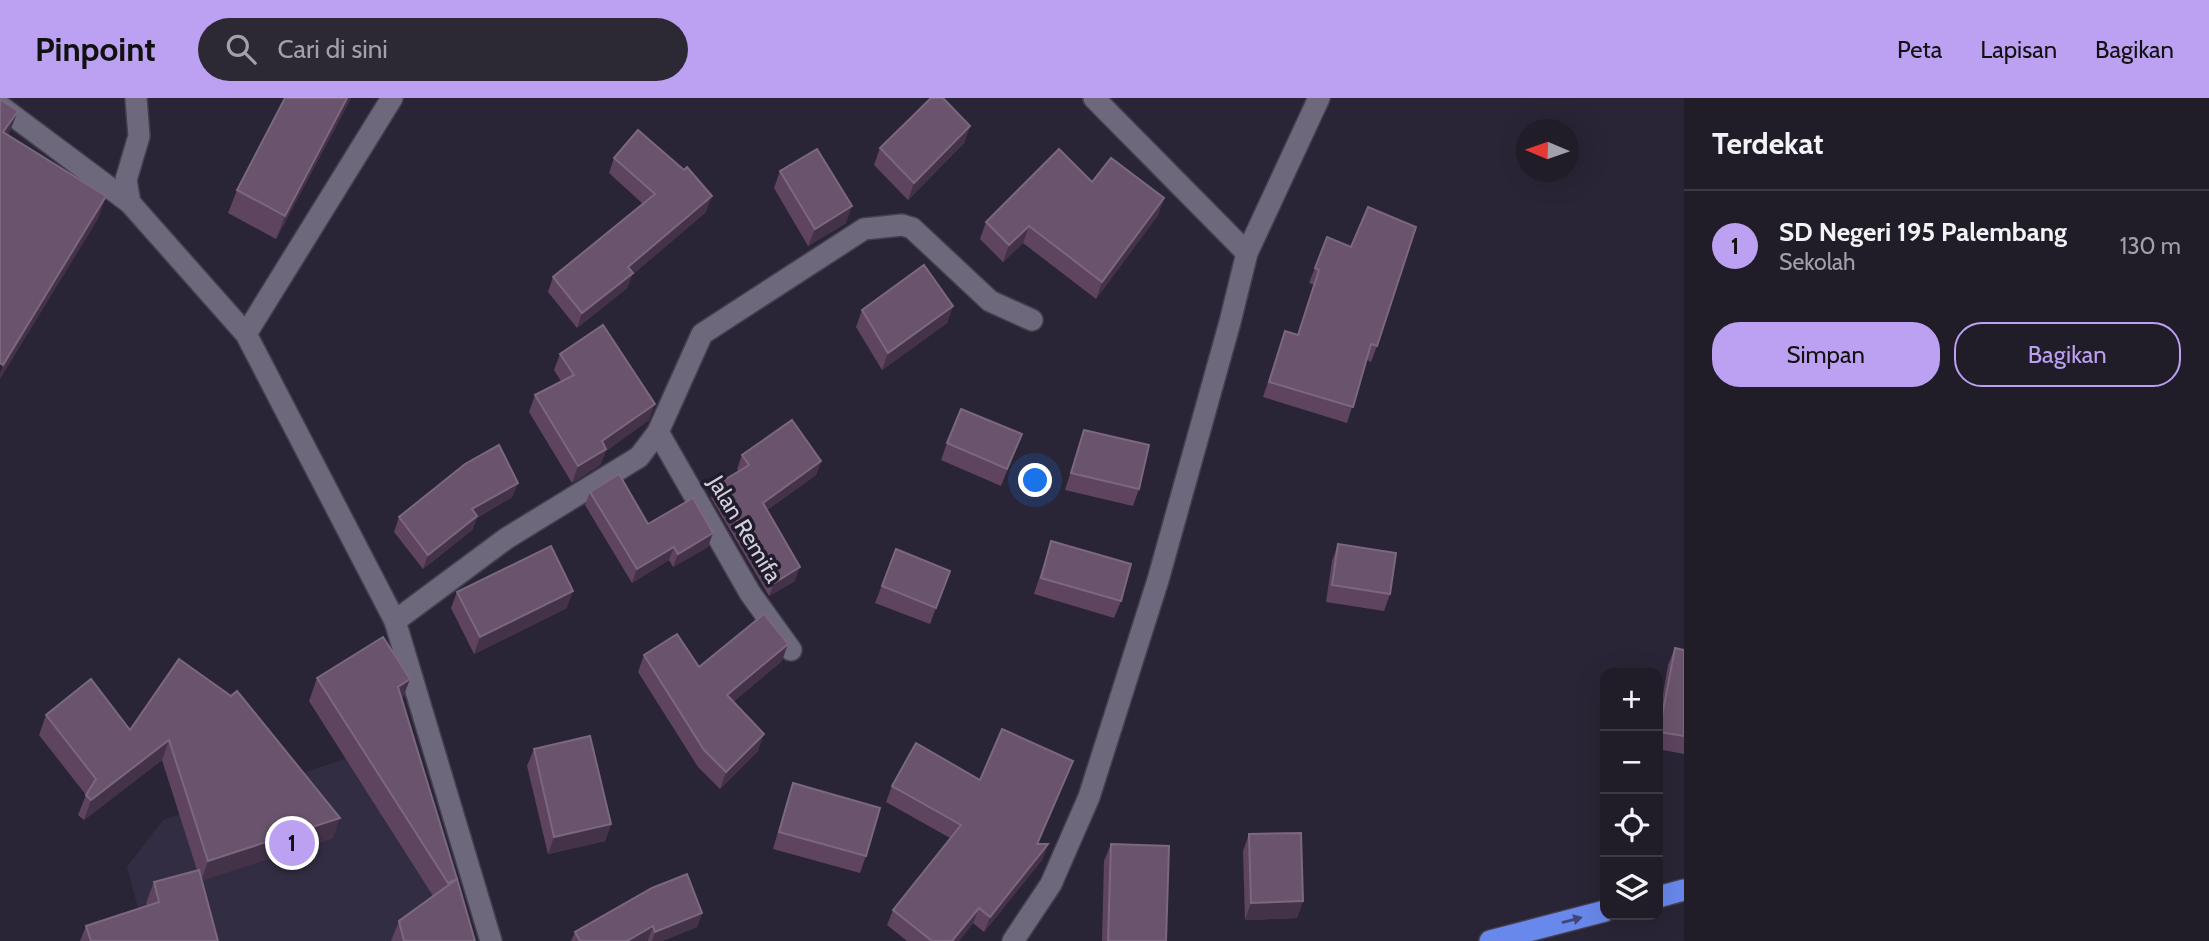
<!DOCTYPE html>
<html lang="id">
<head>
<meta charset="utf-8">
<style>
  :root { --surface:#201c28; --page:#2d2934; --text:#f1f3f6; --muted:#a2a1a8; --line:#3d3a45; --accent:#bca0f2 }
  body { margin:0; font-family:Cabin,sans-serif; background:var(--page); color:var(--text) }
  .controls { position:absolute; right:21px; bottom:21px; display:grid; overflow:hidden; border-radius:14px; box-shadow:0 7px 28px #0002 }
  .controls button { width:63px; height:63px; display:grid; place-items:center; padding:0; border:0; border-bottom:2px solid var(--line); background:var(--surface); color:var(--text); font:35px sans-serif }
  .compass { position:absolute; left:1516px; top:21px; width:63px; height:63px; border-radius:50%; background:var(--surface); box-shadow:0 7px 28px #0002; rotate:272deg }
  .you { position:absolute; left:1036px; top:383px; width:24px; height:24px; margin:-18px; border:5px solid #fff; border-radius:50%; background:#1a73e8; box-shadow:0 0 0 10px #1a73e833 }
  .badge { display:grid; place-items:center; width:46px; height:46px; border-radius:50%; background:var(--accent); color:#111; font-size:23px; font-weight:700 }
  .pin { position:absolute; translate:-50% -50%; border:4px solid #fff; box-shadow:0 2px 7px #0006 }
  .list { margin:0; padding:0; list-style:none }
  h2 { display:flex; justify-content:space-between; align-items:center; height:91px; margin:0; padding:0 28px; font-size:30px }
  h2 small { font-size:23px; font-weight:400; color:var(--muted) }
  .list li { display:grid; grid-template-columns:46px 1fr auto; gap:21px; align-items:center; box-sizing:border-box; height:112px; padding:0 28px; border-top:2px solid var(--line) }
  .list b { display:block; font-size:26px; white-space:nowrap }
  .list p { margin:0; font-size:23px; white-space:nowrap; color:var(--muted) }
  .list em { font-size:23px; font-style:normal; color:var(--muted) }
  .actions { display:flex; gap:14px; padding:21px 28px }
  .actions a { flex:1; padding:16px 0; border:2px solid var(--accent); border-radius:28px; text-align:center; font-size:24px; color:var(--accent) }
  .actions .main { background:var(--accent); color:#111 }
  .icon { flex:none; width:38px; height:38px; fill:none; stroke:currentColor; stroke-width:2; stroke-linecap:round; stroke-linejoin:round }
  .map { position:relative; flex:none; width:1684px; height:843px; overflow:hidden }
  header { display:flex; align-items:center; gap:42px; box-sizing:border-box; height:98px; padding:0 35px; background:var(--accent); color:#111 }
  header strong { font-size:33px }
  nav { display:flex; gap:38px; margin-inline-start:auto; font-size:24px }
  .search { width:490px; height:63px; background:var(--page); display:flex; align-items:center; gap:18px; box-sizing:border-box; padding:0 24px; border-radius:38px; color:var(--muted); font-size:26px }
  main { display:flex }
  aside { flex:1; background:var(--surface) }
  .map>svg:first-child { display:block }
  .built { fill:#332d43 }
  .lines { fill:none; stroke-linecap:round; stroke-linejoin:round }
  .minor-casing { stroke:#45404e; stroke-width:24 }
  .highway-casing { stroke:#45404e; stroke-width:24 }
  .minor { stroke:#6d687c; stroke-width:21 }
  .highway { stroke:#6988eb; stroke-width:21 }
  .wall { fill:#5e445f }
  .shaded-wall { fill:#443249 }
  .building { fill:#6a546d; stroke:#7b677e; stroke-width:2 }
  .oneway { fill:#3e4778 }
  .labels { text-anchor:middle; stroke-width:7; stroke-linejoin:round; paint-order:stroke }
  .street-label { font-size:23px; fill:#d3d0db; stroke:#211c2c }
</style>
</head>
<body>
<header>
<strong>Pinpoint</strong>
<div class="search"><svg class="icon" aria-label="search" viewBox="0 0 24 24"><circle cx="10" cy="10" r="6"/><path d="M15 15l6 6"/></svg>Cari di sini</div>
<nav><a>Peta</a><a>Lapisan</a><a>Bagikan</a></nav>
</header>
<main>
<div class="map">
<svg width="1684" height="843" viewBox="0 0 1684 843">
  <rect width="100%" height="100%" fill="#2a2536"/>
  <!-- built -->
  <path class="built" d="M 410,639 L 466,843 L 147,843 L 127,769 L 163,722 Z"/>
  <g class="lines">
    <defs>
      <g id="minor">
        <path d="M 1094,0 L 1247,155"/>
        <path d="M 0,8 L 130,105 L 246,236 L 395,523 L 491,843"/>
        <path d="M 130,105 L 126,82 L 139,38 L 136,0"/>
        <path d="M 246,236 L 392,0"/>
        <path d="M 658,334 L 750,495 L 791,552"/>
        <path d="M 395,523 L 507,440 L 639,359 L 658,334 L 702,236 L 864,131 L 902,127 L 912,130 L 990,203 L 1032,222"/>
        <path d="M 1013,843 L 1051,786 L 1089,699 L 1158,482 L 1230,224 L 1247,155 L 1319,0"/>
      </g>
      <g id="highway">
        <path d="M 1658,799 L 1684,792"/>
        <path d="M 1490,843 L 1605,813"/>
      </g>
    </defs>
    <!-- minor casing -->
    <use href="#minor" class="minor-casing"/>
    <!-- highway casing -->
    <use href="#highway" class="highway-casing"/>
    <!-- minor -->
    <use href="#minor" class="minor"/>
    <!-- highway -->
    <use href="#highway" class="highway"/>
  </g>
  <!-- wall -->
  <g class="wall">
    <path d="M 285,0 L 351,0 L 276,141 L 228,115 L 237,92 Z"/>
    <path d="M 970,28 L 964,45 L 908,102 L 874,67 L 880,50 Z"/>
    <path d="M 614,60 L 706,114 L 632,177 L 627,190 L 577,230 L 548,194 L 553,179 L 643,106 L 609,75 Z"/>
    <path d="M 780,73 L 846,125 L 808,148 L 774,90 Z"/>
    <path d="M 1092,84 L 1164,100 L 1158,117 L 1096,201 L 1023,145 L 1003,164 L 980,141 L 986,124 Z"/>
    <path d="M 1327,139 L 1377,248 L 1371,264 L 1367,262 L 1347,325 L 1263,299 L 1285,233 L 1298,237 L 1314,187 L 1309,185 Z"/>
    <path d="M 953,208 L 947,225 L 882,272 L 856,229 L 862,212 Z"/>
    <path d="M 560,256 L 649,322 L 606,353 L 600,367 L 572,385 L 529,314 L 535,297 L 561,283 L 554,272 Z"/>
    <path d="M 1084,332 L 1139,391 L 1133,408 L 1065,392 Z"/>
    <path d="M 947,345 L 1015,353 L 1001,388 L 941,362 Z"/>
    <path d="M 742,357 L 821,363 L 816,377 L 767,412 L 795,483 L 769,498 L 711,400 L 716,387 L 739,373 L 737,371 Z"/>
    <path d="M 518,385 L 512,399 L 477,420 L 472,432 L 423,471 L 394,434 L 399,419 Z"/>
    <path d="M 590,394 L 648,426 L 708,449 L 673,469 L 669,462 L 632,485 L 585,407 Z"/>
    <path d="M 1051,443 L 1121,503 L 1114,520 L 1034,496 Z"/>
    <path d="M 1338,446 L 1390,496 L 1384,513 L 1326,504 L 1332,463 Z"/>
    <path d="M 896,451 L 950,473 L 930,526 L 875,505 Z"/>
    <path d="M 457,494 L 567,510 L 474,556 L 451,510 Z"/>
    <path d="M 1675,550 L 1684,552 L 1684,656 L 1658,651 L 1658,626 L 1668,567 Z"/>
    <path d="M 644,557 L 699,569 L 782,563 L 733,604 L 758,653 L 720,691 L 698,669 L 638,574 Z"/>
    <path d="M 179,561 L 333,740 L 202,782 L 218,843 L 80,843 L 86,828 L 147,808 L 146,805 L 154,784 L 197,772 L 162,662 L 84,722 L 78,717 L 86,697 L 39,637 L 46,617 L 130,632 Z"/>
    <path d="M 317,580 L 410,581 L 402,602 L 475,843 L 391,843 L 399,823 L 433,798 L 309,603 Z"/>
    <path d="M 534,651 L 611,726 L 605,743 L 548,756 L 527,668 Z"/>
    <path d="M 1073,663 L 1038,746 L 1048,746 L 1042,762 L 984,834 L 973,825 L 959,843 L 907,843 L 887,827 L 893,812 L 950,740 L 886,704 L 892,688 L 980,682 Z"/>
    <path d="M 793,685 L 866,758 L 860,775 L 773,751 L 787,702 Z"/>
    <path d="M 1249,736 L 1303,803 L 1297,820 L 1245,822 L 1243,753 Z"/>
    <path d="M 1111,746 L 1166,843 L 1102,843 L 1104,763 Z"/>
    <path d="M 702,815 L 697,829 L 662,843 L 648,843 L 648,842 L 645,843 L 571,843 L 575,834 Z"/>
  </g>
  <!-- shaded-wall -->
  <g class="shaded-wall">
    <path d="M 347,0 L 351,0 L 276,141 L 285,118 Z"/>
    <path d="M 18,13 L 9,36 L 0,49 L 3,34 Z"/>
    <path d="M 970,28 L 964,45 L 908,102 L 914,85 Z"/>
    <path d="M 106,98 L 98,121 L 0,281 L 0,275 L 3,267 Z"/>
    <path d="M 712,98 L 706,114 L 632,177 L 627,190 L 577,230 L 582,215 L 628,169 Z"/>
    <path d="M 1164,100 L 1158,117 L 1096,201 L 1102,184 Z"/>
    <path d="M 852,108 L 846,125 L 808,148 L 815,131 Z"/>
    <path d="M 1029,128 L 1023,145 L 1003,164 L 1009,147 Z"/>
    <path d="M 953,208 L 947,225 L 882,272 L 888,255 Z"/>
    <path d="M 655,306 L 649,322 L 606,353 L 600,367 L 572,385 L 578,368 L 602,343 Z"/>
    <path d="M 821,363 L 816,377 L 758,418 L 763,405 Z"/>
    <path d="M 518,385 L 512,399 L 477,420 L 472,432 L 423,471 L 428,457 L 472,411 Z"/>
    <path d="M 713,435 L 708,449 L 673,469 L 678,456 Z"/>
    <path d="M 674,449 L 669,462 L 632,485 L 637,471 Z"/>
    <path d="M 800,469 L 795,483 L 769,498 L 774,485 Z"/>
    <path d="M 573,493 L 567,510 L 474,556 L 480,539 Z"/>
    <path d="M 788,546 L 782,563 L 721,614 L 727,597 Z"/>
    <path d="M 410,581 L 401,604 L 398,589 Z"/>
    <path d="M 764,636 L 758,653 L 720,691 L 726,674 Z"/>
    <path d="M 169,642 L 162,662 L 84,722 L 91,702 Z"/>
    <path d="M 1073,663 L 1067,678 L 1031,762 L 1037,746 Z"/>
    <path d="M 340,720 L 333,740 L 201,783 L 208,763 Z"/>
    <path d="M 611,726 L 605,743 L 548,756 L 554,739 Z"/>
    <path d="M 1048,746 L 1042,762 L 984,834 L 990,819 Z"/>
    <path d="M 1303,803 L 1297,820 L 1245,822 L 1251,805 Z"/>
    <path d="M 979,810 L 973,825 L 959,843 L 952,843 Z"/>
    <path d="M 702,815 L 697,829 L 662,843 L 652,843 L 655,834 Z"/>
    <path d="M 653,828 L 648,842 L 645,843 L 627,843 Z"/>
  </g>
  <!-- building -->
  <g class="building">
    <path d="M 285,0 L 347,0 L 285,118 L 237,92 Z"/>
    <path d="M 931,0 L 943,0 L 970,28 L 914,85 L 880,50 Z"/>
    <path d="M 0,1 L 18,13 L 3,34 L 106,98 L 3,267 L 0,265 Z"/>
    <path d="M 638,32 L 684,72 L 687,69 L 712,98 L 628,169 L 633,175 L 582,215 L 553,179 L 655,96 L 614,60 Z"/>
    <path d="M 817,51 L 852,108 L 815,131 L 780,73 Z"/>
    <path d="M 1059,51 L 1092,84 L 1111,60 L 1164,100 L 1102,184 L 1029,128 L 1009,147 L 986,124 Z"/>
    <path d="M 1368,109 L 1416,129 L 1377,248 L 1371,246 L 1353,309 L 1269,284 L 1285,233 L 1298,237 L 1319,172 L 1315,170 L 1327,139 L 1351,149 Z"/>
    <path d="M 924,167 L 953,208 L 888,255 L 862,212 Z"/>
    <path d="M 603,227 L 655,306 L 602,343 L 606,351 L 578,368 L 535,297 L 574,277 L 560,256 Z"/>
    <path d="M 961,311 L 1022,336 L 1007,371 L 947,345 Z"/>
    <path d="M 792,322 L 821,363 L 763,405 L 800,469 L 774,485 L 716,387 L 749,367 L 742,357 Z"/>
    <path d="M 1084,332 L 1149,347 L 1139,391 L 1071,375 Z"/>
    <path d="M 499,347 L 518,385 L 472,411 L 477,418 L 428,457 L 399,419 L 465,366 Z"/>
    <path d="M 619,376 L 648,426 L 693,400 L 713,435 L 678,456 L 674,449 L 637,471 L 590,394 Z"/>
    <path d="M 1051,443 L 1131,466 L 1121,503 L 1041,480 Z"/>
    <path d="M 1338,446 L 1396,455 L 1390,496 L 1332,487 Z"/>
    <path d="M 551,448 L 573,493 L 480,539 L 457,494 Z"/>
    <path d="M 896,451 L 950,473 L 936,510 L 882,488 Z"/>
    <path d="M 764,516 L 788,546 L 727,597 L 764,636 L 726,674 L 704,652 L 644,557 L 677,536 L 699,569 Z"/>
    <path d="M 383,539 L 410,581 L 398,589 L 457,781 L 448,785 L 317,580 Z"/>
    <path d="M 1675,550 L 1684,552 L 1684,638 L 1659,634 Z"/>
    <path d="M 179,561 L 231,598 L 237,593 L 340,720 L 208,763 L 169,642 L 91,702 L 86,697 L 96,681 L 46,617 L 91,581 L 130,632 Z"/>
    <path d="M 1002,631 L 1073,663 L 1037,746 L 1048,746 L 990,819 L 979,810 L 952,843 L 932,843 L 893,812 L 961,727 L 892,688 L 916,645 L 980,682 Z"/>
    <path d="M 590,638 L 611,726 L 554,739 L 534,651 Z"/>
    <path d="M 793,685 L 880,710 L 866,758 L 779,734 Z"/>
    <path d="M 1301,735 L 1303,803 L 1251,805 L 1249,736 Z"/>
    <path d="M 1111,746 L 1169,748 L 1166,843 L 1108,843 Z"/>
    <path d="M 199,772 L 218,843 L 91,843 L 86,828 L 159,804 L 154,784 Z"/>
    <path d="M 687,776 L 702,815 L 655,834 L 653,828 L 627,843 L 580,843 L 575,834 L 652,790 Z"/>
    <path d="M 457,781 L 475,843 L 404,843 L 399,823 Z"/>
  </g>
  <!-- one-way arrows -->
  <defs><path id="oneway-solid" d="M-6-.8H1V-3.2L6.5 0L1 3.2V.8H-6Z" transform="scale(1.75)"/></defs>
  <use class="oneway" href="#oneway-solid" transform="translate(1572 822) rotate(-15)"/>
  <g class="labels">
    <!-- street labels -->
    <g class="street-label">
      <text transform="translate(745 431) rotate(59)" y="8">Jalan Remifa</text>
    </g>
  </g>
</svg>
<div class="controls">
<button>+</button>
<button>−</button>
<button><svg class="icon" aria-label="locate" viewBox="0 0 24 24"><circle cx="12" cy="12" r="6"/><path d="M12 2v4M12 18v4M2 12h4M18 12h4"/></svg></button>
<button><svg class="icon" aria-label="layers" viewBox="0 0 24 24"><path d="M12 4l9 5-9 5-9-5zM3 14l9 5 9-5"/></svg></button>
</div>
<svg class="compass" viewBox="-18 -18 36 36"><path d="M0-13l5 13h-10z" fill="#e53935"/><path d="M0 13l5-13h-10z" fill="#a2a1a8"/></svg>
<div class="you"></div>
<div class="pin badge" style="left:292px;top:745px">1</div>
</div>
<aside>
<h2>Terdekat<small></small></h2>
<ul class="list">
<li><span class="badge">1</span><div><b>SD Negeri 195 Palembang</b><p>Sekolah</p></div><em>130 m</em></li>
</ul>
<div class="actions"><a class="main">Simpan</a><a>Bagikan</a></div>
</aside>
</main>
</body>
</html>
